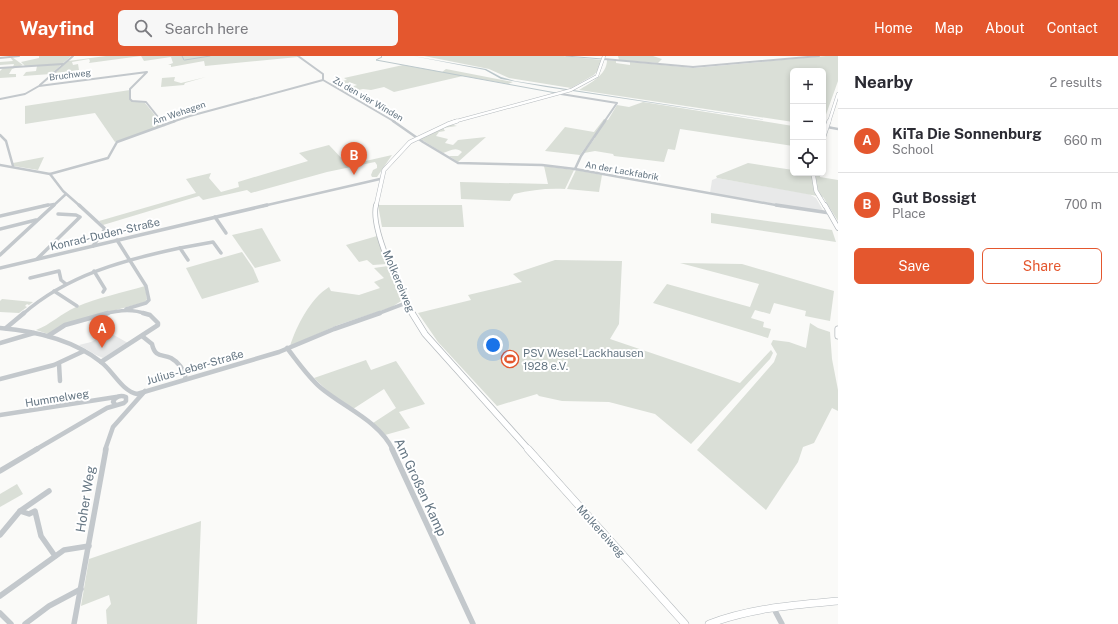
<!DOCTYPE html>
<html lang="en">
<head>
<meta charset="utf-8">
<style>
  :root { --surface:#fff; --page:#f7f7f7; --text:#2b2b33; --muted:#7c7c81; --line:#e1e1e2; --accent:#e4572e }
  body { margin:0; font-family:"Public Sans",sans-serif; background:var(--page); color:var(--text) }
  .controls { position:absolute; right:12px; top:12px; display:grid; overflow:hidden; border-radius:6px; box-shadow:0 2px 6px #0003 }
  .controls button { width:36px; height:36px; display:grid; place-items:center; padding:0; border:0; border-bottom:1px solid var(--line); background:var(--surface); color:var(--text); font:20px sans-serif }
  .you { position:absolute; left:493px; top:289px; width:14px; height:14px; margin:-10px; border:3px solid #fff; border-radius:50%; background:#1a73e8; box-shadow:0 0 0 6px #1a73e833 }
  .badge { display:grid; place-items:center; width:26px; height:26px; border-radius:50%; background:var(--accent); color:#fff; font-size:13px; font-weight:700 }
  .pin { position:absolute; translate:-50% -33px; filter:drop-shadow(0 1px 2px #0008) }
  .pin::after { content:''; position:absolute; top:21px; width:14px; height:12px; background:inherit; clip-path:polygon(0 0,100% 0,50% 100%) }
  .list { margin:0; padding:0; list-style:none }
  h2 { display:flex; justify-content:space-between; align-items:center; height:52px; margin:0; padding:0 16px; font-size:17px }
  h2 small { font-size:13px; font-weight:400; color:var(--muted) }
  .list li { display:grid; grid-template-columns:26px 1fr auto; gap:12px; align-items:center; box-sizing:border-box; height:64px; padding:0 16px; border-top:1px solid var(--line) }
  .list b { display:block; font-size:15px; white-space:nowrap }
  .list p { margin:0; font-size:13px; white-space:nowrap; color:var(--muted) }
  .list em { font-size:13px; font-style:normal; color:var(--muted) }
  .actions { display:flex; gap:8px; padding:12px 16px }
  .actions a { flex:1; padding:9px 0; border:1px solid var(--accent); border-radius:6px; text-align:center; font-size:14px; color:var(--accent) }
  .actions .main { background:var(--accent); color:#fff }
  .icon { flex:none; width:22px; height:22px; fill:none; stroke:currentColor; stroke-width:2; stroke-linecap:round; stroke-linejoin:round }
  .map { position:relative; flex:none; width:838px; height:568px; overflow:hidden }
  header { display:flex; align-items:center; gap:24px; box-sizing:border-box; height:56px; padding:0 20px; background:var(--accent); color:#fff }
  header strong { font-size:19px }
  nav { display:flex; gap:22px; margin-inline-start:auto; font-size:14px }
  .search { width:280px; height:36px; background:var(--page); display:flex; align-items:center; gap:10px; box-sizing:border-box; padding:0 14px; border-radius:6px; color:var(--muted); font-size:15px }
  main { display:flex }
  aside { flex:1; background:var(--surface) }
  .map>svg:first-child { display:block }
  .built { fill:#e8e9e9 }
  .green { fill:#dadfd7 }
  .water { fill:#bbc7cb }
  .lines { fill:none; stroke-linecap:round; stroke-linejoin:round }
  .stream { stroke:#bbc7cb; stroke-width:1 }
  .major-far4-casing { stroke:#b5babe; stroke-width:3.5 }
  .major-far3-casing { stroke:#b5babe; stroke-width:4.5 }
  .major-far2-casing { stroke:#b5babe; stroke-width:5.5 }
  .major-far1-casing { stroke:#b5babe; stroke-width:7 }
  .major-casing { stroke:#b5babe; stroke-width:8 }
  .minor-far4 { stroke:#c3c8cc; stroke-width:2 }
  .minor-far3 { stroke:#c3c8cc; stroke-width:2.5 }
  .minor-far2 { stroke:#c3c8cc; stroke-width:3.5 }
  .minor-far1 { stroke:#c3c8cc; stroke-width:4.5 }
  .minor { stroke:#c3c8cc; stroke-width:5.5 }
  .major-far4 { stroke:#fff; stroke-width:2.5 }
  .major-far3 { stroke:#fff; stroke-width:3.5 }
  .major-far2 { stroke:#fff; stroke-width:4 }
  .major-far1 { stroke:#fff; stroke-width:5.5 }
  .major { stroke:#fff; stroke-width:7 }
  .labels { text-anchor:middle; stroke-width:4; stroke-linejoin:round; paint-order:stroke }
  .far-street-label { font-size:9px; fill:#657683; stroke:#fff }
  .street-label { font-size:11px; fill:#657683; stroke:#fff }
  .poi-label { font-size:11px; fill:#657683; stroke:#fff; text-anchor:start }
  .near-street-label { font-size:13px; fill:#657683; stroke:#fff }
</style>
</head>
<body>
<header>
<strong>Wayfind</strong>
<div class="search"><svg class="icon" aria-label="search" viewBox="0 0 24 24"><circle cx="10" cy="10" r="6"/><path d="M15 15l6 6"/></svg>Search here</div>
<nav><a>Home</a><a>Map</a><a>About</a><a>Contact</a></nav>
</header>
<main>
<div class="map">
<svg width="838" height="568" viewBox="0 0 838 568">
  <rect width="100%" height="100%" fill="#fafaf8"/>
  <!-- built -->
  <g class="built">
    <path d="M 717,122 L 809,138 L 816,142 L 824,156 L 710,137 L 712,124 Z"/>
    <path d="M 112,278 L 128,287 L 106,300 L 103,302 L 96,299 L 79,289 L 91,286 L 104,279 Z"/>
  </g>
  <!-- green -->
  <g class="green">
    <path d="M 39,0 L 71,0 L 51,18 L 23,20 L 26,16 L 36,15 L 37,10 L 25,10 L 21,6 L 39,2 Z"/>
    <path d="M 106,0 L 141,0 L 89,7 L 90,5 L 89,3 L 72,6 L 73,9 L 78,8 L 79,14 L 55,17 L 68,5 Z"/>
    <path d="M 141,0 L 297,0 L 298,1 L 205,10 L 204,5 L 171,11 L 171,9 L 168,9 L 173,7 L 171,1 L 144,5 Z"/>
    <path d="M 424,0 L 563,0 L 602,4 L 600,12 L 594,19 L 571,32 L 509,22 L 489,13 Z"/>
    <path d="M 618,0 L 653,0 L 662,3 L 658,7 L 619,4 Z"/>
    <path d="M 826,0 L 838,0 L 838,25 L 823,67 L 823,15 L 793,15 L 793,66 L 579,34 C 590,27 607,19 607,4 L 616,5 L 616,7 L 630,9 L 630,6 L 694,12 Z"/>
    <path d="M 10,1 L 12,1 L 23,9 L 12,13 L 9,18 L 16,18 L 16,21 L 0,22 L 0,15 L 3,12 L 13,11 L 14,8 L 0,9 L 0,6 L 13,5 Z"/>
    <path d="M 403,9 L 442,16 L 446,13 L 513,26 L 508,28 L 463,20 L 394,36 L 384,31 L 371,34 L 363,33 L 346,37 L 341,34 L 357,29 L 352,27 L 335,31 L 330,27 L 347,24 L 344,22 Z"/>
    <path d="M 175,21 L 174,25 L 181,27 L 206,21 L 185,27 L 184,29 L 161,31 L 162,22 Z"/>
    <path d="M 130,34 L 130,44 L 145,47 L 163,69 L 115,86 L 95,57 L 25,68 L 25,50 Z"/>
    <path d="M 643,46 L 793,70 L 793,90 L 680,73 L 675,94 L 668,93 L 664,106 L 614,100 L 613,98 L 595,95 L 584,97 L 595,82 L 593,81 L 580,99 L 545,95 L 565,71 L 594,76 L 604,63 L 608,64 L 617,49 L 629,51 Z"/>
    <path d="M 450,68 L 457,70 L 443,72 L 445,75 L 439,76 L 436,80 L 448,83 L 445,87 L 453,89 L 458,84 L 486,81 L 458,106 L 449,100 L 458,100 L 462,96 C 456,90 449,95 443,97 L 419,82 Z"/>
    <path d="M 329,89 L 348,109 L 392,99 L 377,121 L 372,121 L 371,119 L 373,114 L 377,112 L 377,109 L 375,106 L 327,116 L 251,137 L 247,134 L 203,144 L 199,140 L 103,169 L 99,165 L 196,137 L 186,123 L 211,117 L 209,122 L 221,136 L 239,131 L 238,126 L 308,105 L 299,97 Z"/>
    <path d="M 44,101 L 38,114 L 14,110 L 13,107 Z"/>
    <path d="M 748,107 L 793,114 L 793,117 L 820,117 L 820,121 L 838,124 L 838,165 L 823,141 L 717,122 L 716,120 Z"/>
    <path d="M 544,110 L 574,114 L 565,133 C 547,132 531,134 514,138 L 510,145 L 461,143 L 460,126 L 548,128 Z"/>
    <path d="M 576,114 L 602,119 L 599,136 L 567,133 Z"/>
    <path d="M 378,149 L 462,149 L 464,171 L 382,171 Z"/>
    <path d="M 711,157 L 832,174 L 836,186 L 711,167 Z"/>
    <path d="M 262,172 L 281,205 L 255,212 L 232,179 Z"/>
    <path d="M 377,180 L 387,208 L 373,209 L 367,204 L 359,206 L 346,189 Z"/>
    <path d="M 242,196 L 253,212 L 259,226 L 202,243 L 186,212 Z"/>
    <path d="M 555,204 L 622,205 L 619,268 L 610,283 L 740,327 L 771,294 L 773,297 L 770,303 L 691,388 L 655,358 L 609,346 L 562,345 L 539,340 L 537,338 L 497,350 L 438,286 L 418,257 L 471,244 L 468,239 L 522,226 L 513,218 Z"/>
    <path d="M 680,207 L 742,208 L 834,235 L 830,265 L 805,260 L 806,255 L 774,247 L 770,258 L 755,254 L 751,262 L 764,266 L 763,271 L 771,273 L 768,282 L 653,247 L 667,228 L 750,251 L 759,228 Z"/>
    <path d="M 388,210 L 401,245 L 392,251 L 338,269 L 290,290 C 297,269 310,243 329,231 L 331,235 L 359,239 L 380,232 L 374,226 L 384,222 L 374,212 Z"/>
    <path d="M 145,230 L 147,243 L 145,246 L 62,269 L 48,278 L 36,274 C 50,269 62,257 76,251 C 99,241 122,237 145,230 Z"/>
    <path d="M 2,243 L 33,246 L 29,249 L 27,248 L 25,250 L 27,251 L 19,257 L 0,256 L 0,245 Z"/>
    <path d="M 810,267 L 818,272 L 830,276 L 832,303 L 838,334 L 838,355 L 832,352 L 814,387 L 803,391 L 798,406 L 766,454 L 697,394 L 774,306 L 777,298 L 771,288 L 773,284 L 789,286 L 806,292 Z"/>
    <path d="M 366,304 L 371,314 L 396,305 L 425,348 L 399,356 L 410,372 L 385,379 L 373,367 L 396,352 L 384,333 L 353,353 L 330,337 L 314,322 Z"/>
    <path d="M 17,428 L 23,438 L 0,451 L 0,438 Z"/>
    <path d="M 201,465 L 197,568 L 107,568 L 106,554 L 111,548 L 109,539 L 81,550 L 89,503 Z"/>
  </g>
  <!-- water -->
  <path class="water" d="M 413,0 L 486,13 L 501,21 L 515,25 L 793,68 L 546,31 L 501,23 L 485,14 Z"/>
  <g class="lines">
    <!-- stream -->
    <g class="stream">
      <path d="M 182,0 L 184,4"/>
      <path d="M 381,0 L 382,1 L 376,4 L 556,37"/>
      <path d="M 566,0 L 602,3"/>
      <path d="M 185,4 L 210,0"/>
    </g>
    <defs>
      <g id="major-far4">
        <path d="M 453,66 L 571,34 L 597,20 L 604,0"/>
        <path d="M 829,66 L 838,38"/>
      </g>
      <g id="major-far3">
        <path d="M 823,83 L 829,65"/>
        <path d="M 813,117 L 816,135 L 825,150"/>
        <path d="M 376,150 L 384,114 L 410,86 L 448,68 L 457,65"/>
      </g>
      <g id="major-far2">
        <path d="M 376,149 C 370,173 401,235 413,258"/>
        <path d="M 825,149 L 838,172"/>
      </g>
      <g id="major-far1">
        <path d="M 412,257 L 425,278 L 529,394"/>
        <path d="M 838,273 L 838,280"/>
      </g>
      <g id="major">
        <path d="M 528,393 L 685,568"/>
        <path d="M 709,568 C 751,552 794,549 838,545"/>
      </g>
    </defs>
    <!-- major-far4 casing -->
    <use href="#major-far4" class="major-far4-casing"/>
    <!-- major-far3 casing -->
    <use href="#major-far3" class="major-far3-casing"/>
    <!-- major-far2 casing -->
    <use href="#major-far2" class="major-far2-casing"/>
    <!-- major-far1 casing -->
    <use href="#major-far1" class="major-far1-casing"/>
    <!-- major casing -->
    <use href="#major" class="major-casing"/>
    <!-- minor-far4 -->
    <g class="minor-far4">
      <path d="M 298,0 L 323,18 L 323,24"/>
      <path d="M 0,2 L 19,0"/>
      <path d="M 604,3 L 693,11 L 819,0"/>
      <path d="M 0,12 L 63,8"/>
      <path d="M 323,24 L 395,66"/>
      <path d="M 40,29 L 73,0"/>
      <path d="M 561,38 L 617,47 L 604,66"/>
      <path d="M 0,43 L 25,38 L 39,30 L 147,16 L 130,33 L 130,43 L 132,45 L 146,46 L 162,66"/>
      <path d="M 172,66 L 190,60 L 323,24"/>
    </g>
    <!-- minor-far3 -->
    <g class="minor-far3">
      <path d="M 161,65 L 164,69"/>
      <path d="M 393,65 L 423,86 L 458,107 L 542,109 L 575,113 L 781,150"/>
      <path d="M 827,71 L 838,73"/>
      <path d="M 0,79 L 6,85 L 13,110"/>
      <path d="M 0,109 L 50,118 L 63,135 L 80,150"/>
      <path d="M 575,113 L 581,100 L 605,65"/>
      <path d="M 50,118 L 108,102 L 117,86 L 175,65"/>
      <path d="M 43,150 L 54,148"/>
      <path d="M 53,150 L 66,138"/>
      <path d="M 263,150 L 380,123"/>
    </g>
    <!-- minor-far2 -->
    <g class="minor-far2">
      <path d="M 79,149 L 105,173 L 93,190"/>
      <path d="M 776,149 L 830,157"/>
      <path d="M 0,160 L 48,149"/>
      <path d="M 215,161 L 226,177"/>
      <path d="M 0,173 L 36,164"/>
      <path d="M 117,184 L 146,230 L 149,244 L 146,247 L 126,253"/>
      <path d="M 0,199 L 54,149"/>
      <path d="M 37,203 L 80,161 L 76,159 L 58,158"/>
      <path d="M 188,204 L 180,192 L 213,186 L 221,197"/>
      <path d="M 0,212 L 267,149"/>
      <path d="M 94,215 L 105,233 L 103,236"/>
      <path d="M 30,222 L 59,215 L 61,224 L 66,228"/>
      <path d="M 54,235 L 77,250"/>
      <path d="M 23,258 C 67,219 124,204 180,192"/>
      <path d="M 104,258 C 118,254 132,252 146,258"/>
      <path d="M 377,258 L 406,247"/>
    </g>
    <!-- minor-far1 -->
    <g class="minor-far1">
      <path d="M 105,258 L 106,271 L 112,269"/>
      <path d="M 0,272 C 36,275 72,283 101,306 C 113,315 122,335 137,338 L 279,296 L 334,273 L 380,257"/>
      <path d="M 6,272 L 24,257"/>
      <path d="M 48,280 L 65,269 L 108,257"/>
      <path d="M 142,280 L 152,288 C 155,302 162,298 171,302 C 180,307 184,314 186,323"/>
      <path d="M 0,287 L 34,277"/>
      <path d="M 287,292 C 298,306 308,321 321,332 C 345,352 379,365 393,394"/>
      <path d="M 101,306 L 158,269 L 158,267 L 150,259 L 143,257"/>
      <path d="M 59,308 L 60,325"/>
      <path d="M 0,323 L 54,309 L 84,295"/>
      <path d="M 0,359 L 116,341"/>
      <path d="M 35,394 L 107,352 L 124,347 L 126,345 L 126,341 C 121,339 115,340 113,346 L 115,348"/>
      <path d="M 105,394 L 113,371 L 145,335"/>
    </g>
    <!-- minor -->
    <g class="minor">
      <path d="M 392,393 L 473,568"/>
      <path d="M 0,415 L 37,393"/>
      <path d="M 20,455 L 49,435"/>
      <path d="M 0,479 L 20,455 L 29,458 L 35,455 L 41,480 L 55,500"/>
      <path d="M 0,540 L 64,494 L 89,490"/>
      <path d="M 773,551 L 782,568"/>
      <path d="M 0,557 L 11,568"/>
      <path d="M 25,568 L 49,550 L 81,533"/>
      <path d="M 74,568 L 106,393"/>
    </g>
    <!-- major-far4 -->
    <use href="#major-far4" class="major-far4"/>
    <!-- major-far3 -->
    <use href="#major-far3" class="major-far3"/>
    <!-- major-far2 -->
    <use href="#major-far2" class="major-far2"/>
    <!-- major-far1 -->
    <use href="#major-far1" class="major-far1"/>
    <!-- major -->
    <use href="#major" class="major"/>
  </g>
  <!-- icons -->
  <defs>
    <symbol id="stadium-ring" viewBox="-11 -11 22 22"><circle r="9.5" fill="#fff" stroke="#e4572e" stroke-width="1.5"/><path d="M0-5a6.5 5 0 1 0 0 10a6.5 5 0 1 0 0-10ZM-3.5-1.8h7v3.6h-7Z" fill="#e4572e"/></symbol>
  </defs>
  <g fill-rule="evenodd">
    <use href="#stadium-ring" x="500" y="293" width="20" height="20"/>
  </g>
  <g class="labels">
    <!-- far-street labels -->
    <g class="far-street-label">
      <text transform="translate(70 19) rotate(-7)" y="3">Bruchweg</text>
      <text transform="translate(368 43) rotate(30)" y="3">Zu den vier Winden</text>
      <text transform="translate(179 57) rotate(-19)" y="3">Am Wehagen</text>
      <text transform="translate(622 115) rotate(10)" y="3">An der Lackfabrik</text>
    </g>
    <!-- street labels -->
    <g class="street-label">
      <text transform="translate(105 178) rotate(-13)" y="4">Konrad-Duden-Straße</text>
      <text transform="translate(399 225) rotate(67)" y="4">Molkereiweg</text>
      <text transform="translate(195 311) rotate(-16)" y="4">Julius-Leber-Straße</text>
      <text transform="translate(57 342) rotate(-9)" y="4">Hummelweg</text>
      <text transform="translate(601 475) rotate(48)" y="4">Molkereiweg</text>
    </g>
    <!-- poi labels -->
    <g class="poi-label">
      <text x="523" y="301">PSV Wesel-Lackhausen<tspan x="523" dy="13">1928 e.V.</tspan></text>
    </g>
    <!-- near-street labels -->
    <g class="near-street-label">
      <text transform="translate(421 431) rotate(65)" y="5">Am Großen Kamp</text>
      <text transform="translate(85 443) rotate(-81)" y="5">Hoher Weg</text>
    </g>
  </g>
</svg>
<div class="controls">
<button>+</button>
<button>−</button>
<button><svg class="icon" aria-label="locate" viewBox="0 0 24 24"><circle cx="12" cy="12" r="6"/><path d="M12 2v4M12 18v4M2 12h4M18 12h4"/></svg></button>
</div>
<div class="you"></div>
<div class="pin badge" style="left:102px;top:292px">A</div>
<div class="pin badge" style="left:354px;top:119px">B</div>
</div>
<aside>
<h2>Nearby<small>2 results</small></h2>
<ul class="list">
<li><span class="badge">A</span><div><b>KiTa Die Sonnenburg</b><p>School</p></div><em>660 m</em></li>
<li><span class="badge">B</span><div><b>Gut Bossigt</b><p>Place</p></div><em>700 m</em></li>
</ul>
<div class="actions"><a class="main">Save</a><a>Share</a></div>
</aside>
</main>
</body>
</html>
